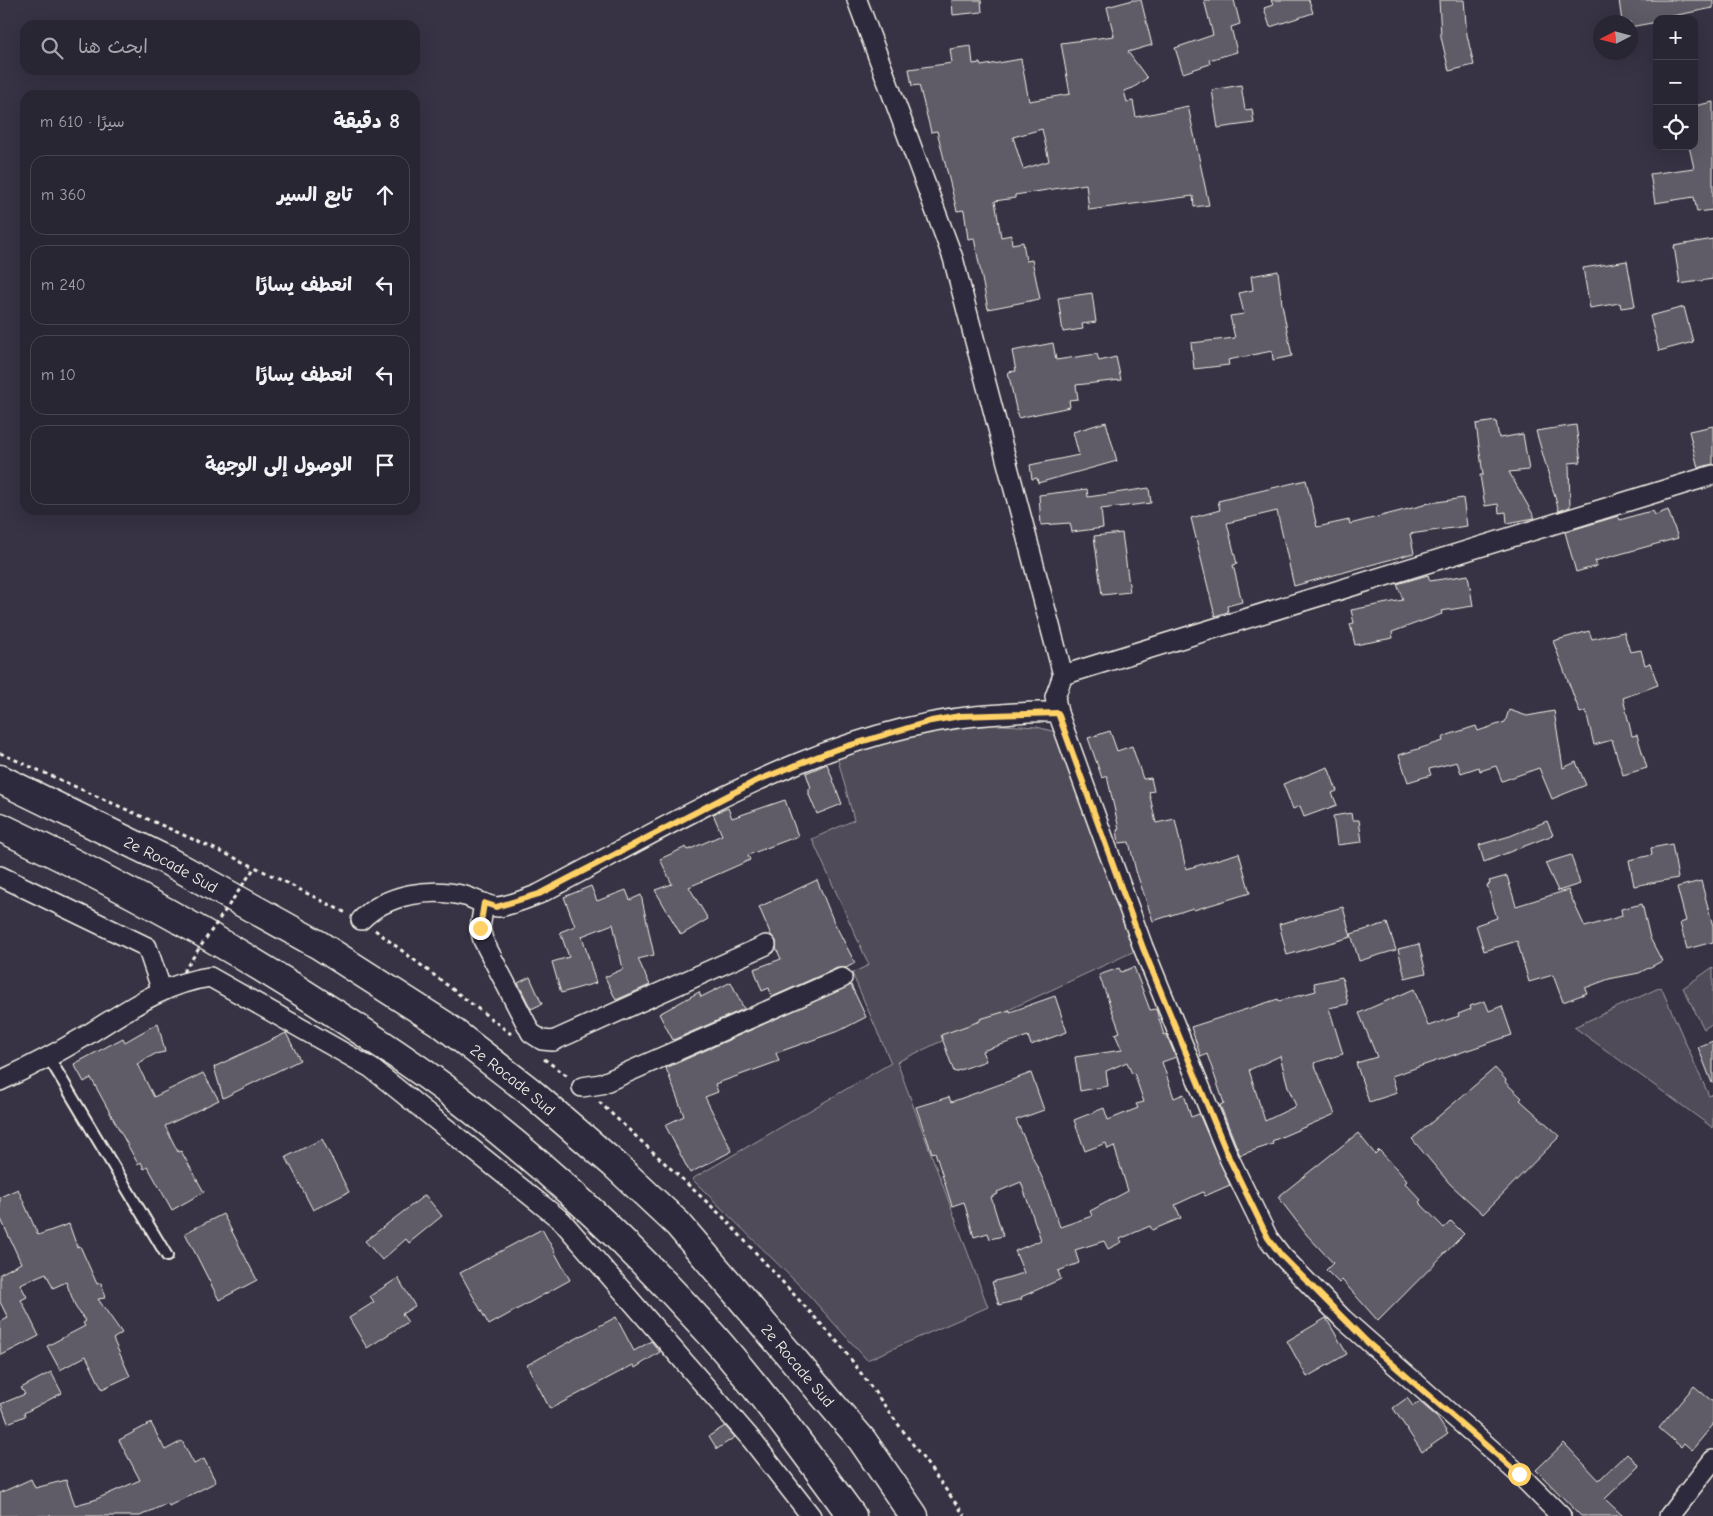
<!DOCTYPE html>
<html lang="ar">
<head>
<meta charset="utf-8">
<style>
  :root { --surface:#292633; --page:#35323f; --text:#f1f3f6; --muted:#a5a5ac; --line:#45434e }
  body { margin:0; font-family:"Comic Neue","Playpen Sans Arabic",sans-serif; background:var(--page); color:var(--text); direction:rtl }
  .controls { position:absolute; right:15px; top:15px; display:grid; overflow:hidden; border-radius:10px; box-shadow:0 5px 20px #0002 }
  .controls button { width:45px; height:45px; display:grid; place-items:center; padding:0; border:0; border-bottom:1px solid var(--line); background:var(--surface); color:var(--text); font:25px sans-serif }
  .compass { position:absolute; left:1593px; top:15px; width:45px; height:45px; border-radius:50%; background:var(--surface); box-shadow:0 5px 20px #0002; rotate:264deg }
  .stop { position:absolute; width:15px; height:15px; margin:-11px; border:4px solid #ffd166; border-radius:50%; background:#fff }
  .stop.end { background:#ffd166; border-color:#fff; box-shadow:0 1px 5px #0008 }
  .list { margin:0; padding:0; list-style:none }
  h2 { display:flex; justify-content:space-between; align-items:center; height:65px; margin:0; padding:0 20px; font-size:21px }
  h2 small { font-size:16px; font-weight:400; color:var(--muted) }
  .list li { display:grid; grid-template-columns:32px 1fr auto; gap:15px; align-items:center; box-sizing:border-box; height:80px; margin:0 10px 10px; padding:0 10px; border:1px solid var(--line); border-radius:15px }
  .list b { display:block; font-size:19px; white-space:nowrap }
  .list em { font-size:16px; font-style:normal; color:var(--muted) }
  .icon { flex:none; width:28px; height:28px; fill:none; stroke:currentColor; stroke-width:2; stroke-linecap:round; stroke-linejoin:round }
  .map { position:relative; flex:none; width:1713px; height:1516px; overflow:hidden; direction:ltr }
  .search { position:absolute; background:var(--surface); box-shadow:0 5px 20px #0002; left:20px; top:20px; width:400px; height:55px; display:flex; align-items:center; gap:12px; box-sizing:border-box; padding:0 18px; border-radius:15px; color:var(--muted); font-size:19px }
  .panel { position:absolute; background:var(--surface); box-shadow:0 5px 20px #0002; left:20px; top:90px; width:400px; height:425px; border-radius:15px; direction:rtl }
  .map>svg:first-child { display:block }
  .green { fill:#504b59; stroke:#a29ea0 }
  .building { fill:#5f5c67; stroke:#f4f1e8; fill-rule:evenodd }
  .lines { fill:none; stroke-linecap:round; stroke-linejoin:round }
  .lane-casing { stroke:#f4f1e8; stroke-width:14 }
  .street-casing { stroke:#f4f1e8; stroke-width:22 }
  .highway-casing { stroke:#f4f1e8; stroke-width:31 }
  .path { stroke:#f4f1e8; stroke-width:3; stroke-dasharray:4 4; stroke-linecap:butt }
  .lane { stroke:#2f2a3d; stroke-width:10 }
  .street { stroke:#2f2a3d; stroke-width:19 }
  .highway { stroke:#2f2a3d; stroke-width:28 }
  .path-bridge { stroke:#f4f1e8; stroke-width:3; stroke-dasharray:4 4; stroke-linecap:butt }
  .route { stroke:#ffd166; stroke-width:6 }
  .labels { text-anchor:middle; stroke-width:4; stroke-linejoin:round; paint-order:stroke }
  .street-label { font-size:16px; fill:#f4f1e8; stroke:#2f2a3d }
</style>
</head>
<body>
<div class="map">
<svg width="1713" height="1516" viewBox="0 0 1713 1516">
  <rect width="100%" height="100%" fill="#373244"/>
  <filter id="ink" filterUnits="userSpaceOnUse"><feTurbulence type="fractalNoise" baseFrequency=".02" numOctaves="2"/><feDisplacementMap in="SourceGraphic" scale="10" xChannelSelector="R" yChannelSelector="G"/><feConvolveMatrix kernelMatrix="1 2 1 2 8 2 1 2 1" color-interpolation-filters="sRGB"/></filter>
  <g filter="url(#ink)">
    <!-- green -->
    <g class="green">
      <path d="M 970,723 L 1037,727 L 1059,733 L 1139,949 L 897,1062 L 988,1307 L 867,1360 L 805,1291 L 692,1179 L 891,1063 L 852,973 L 869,965 L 812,839 L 854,820 L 837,756 L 916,734 Z"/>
      <path d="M 1713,967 L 1713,1023 L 1704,1029 L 1683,988 Z"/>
      <path d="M 1661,987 L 1709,1096 L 1713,1094 L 1713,1128 L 1574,1027 Z"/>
    </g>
    <!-- building -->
    <g class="building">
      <path d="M 952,0 L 981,0 L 982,12 L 953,15 Z"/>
      <path d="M 1133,0 L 1141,0 L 1152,45 L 1128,52 L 1147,78 L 1133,88 L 1124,91 L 1127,102 L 1133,101 L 1136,117 L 1188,106 L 1209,205 L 1194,207 L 1193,196 L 1089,210 L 1086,184 L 1015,195 L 1015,198 L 995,201 L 1001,237 L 1011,235 L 1012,244 L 1023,242 L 1026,261 L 1032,260 L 1040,299 L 988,309 L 974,238 L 968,239 L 964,210 L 957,211 L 937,131 L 931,132 L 919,85 L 912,86 L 909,69 L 952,63 L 950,49 L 971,46 L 973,64 L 980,63 L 981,66 L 1021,59 L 1029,101 L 1070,94 L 1061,43 L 1114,36 L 1107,7 ZM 1042,129 L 1049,161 L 1023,169 L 1013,137 Z"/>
      <path d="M 1204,0 L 1234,0 L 1240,24 L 1231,27 L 1237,52 L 1209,60 L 1210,64 L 1183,73 L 1175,48 L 1213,35 Z"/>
      <path d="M 1271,0 L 1309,0 L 1313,13 L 1270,27 L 1264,8 L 1273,5 Z"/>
      <path d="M 1439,0 L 1464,0 L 1467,35 L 1474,65 L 1449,71 L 1441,37 Z"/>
      <path d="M 1619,0 L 1713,0 L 1713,8 L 1657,19 L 1657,22 L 1630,27 L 1630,22 L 1622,22 Z"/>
      <path d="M 1241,85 L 1245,110 L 1252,109 L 1254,123 L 1218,128 L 1212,90 Z"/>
      <path d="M 1713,102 L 1713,210 L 1697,212 L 1694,197 L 1655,203 L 1650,174 L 1694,168 L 1689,146 L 1694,146 L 1694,106 Z"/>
      <path d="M 1713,239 L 1713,279 L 1680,284 L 1674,246 Z"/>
      <path d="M 1627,261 L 1635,306 L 1621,308 L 1620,303 L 1590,308 L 1583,268 Z"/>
      <path d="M 1278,271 L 1282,304 L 1292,356 L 1273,360 L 1272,351 L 1228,360 L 1229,365 L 1194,369 L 1191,343 L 1235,338 L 1230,316 L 1244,314 L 1239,293 L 1253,290 L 1251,276 Z"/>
      <path d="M 1092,293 L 1096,322 L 1082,324 L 1083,329 L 1063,332 L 1058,298 Z"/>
      <path d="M 1684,307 L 1693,342 L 1659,351 L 1650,316 Z"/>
      <path d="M 1053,343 L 1056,360 L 1097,354 L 1099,361 L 1116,357 L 1121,380 L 1076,385 L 1078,399 L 1069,400 L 1070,407 L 1018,418 L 1008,372 L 1016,371 L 1012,351 Z"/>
      <path d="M 1496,421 L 1499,438 L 1523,434 L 1529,470 L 1509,472 L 1535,518 L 1507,523 L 1506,512 L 1499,513 L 1498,504 L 1485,506 L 1480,475 L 1483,475 L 1476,424 Z"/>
      <path d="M 1106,422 L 1117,461 L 1038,483 L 1037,478 L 1032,479 L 1030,465 L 1079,455 L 1073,432 Z"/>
      <path d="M 1576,425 L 1581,462 L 1569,463 L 1570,507 L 1559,511 L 1536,431 Z"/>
      <path d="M 1713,426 L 1713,464 L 1698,468 L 1689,431 Z"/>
      <path d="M 1306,480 L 1317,527 L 1349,520 L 1350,524 L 1424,505 L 1424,504 L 1463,498 L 1467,526 L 1410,534 L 1414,553 L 1294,586 L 1277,511 L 1227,523 L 1237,564 L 1233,565 L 1242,602 L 1227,606 L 1228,612 L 1215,616 L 1191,518 L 1220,510 L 1218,501 Z"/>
      <path d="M 1149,488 L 1151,503 L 1101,509 L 1103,528 L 1072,532 L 1070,523 L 1041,525 L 1039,495 L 1087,489 L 1088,497 Z"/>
      <path d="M 1668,510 L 1678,538 L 1595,561 L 1597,566 L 1576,572 L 1565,532 L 1618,516 L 1620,520 L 1643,513 L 1653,511 L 1655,515 Z"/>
      <path d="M 1122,533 L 1130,592 L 1102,595 L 1094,536 Z"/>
      <path d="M 1428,575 L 1430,581 L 1468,575 L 1473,606 L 1441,611 L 1442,614 L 1392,632 L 1393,638 L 1355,645 L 1350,624 L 1354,623 L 1351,610 L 1403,600 L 1397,584 Z"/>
      <path d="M 1589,631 L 1592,639 L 1624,632 L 1630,652 L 1641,650 L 1645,665 L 1650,663 L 1658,685 L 1623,698 L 1632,736 L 1637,735 L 1647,768 L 1623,775 L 1612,740 L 1594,745 L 1586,711 L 1580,713 L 1553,641 Z"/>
      <path d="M 1509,710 L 1527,716 L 1554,711 L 1563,768 L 1576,762 L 1586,785 L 1552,799 L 1539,768 L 1502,781 L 1496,766 L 1480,771 L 1479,767 L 1461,773 L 1457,762 L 1429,769 L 1431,775 L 1408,782 L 1399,755 L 1443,741 L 1442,738 L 1448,735 L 1476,726 L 1478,731 L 1505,722 Z"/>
      <path d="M 1110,731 L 1117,751 L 1132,746 L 1143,779 L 1151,778 L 1154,791 L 1149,792 L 1156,823 L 1175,819 L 1186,869 L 1239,853 L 1250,893 L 1194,910 L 1193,908 L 1153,921 L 1136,871 L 1129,842 L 1119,843 L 1117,830 L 1119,829 L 1107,776 L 1102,778 L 1088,738 Z"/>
      <path d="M 827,764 L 842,804 L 817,814 L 809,795 L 809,789 L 811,788 L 806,773 Z"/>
      <path d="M 1328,767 L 1337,791 L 1332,793 L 1337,805 L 1304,817 L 1300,806 L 1293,809 L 1283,784 Z"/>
      <path d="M 785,800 L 798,836 L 748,855 L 750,860 L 689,887 L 708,919 L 681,935 L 655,890 L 672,884 L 660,859 L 686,847 L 688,850 L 722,835 L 713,814 L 728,808 L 732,818 Z"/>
      <path d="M 1351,813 L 1352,820 L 1359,820 L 1362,842 L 1337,845 L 1333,816 Z"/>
      <path d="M 1547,821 L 1553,835 L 1484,862 L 1479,845 L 1510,836 Z"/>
      <path d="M 1672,844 L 1678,878 L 1634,886 L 1629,860 L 1652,855 L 1651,848 Z"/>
      <path d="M 1571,855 L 1580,884 L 1558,891 L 1545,863 Z"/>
      <path d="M 1507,876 L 1516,906 L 1568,890 L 1585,927 L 1622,916 L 1621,909 L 1642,904 L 1650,938 L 1662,961 L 1639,973 L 1609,979 L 1585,988 L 1587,993 L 1563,1002 L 1553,975 L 1529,982 L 1517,941 L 1484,951 L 1476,925 L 1497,918 L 1487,885 L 1490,884 L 1489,881 Z"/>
      <path d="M 817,880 L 833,920 L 855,963 L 846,968 L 837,968 L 772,997 L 769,988 L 762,991 L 754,969 L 781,959 L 776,948 L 776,941 L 771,935 L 759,907 Z"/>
      <path d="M 1701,881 L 1713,926 L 1713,942 L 1687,949 L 1680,923 L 1686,921 L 1677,887 Z"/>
      <path d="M 591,886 L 597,901 L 626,890 L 630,900 L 641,895 L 654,955 L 638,959 L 650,985 L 616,1000 L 605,977 L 623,969 L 613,924 L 582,936 L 596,983 L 561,993 L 552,962 L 569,957 L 560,932 L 575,926 L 564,897 Z"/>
      <path d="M 1343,907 L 1351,937 L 1287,955 L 1279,924 Z"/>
      <path d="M 1387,923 L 1396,950 L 1359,961 L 1351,934 Z"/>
      <path d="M 1419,944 L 1426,973 L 1405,978 L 1398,949 Z"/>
      <path d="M 1134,967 L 1150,1010 L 1156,1009 L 1164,1035 L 1166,1034 L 1176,1057 L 1162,1062 L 1174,1098 L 1184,1094 L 1191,1117 L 1199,1114 L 1230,1185 L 1205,1196 L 1203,1192 L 1175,1205 L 1181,1218 L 1152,1230 L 1150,1226 L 1120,1239 L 1122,1242 L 1108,1249 L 1104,1241 L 1075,1250 L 1079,1263 L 1058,1271 L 1061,1279 L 1021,1297 L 1022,1299 L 999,1305 L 992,1282 L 1024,1273 L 1015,1251 L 1041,1240 L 1021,1182 L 997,1192 L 998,1194 L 991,1197 L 1003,1236 L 990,1239 L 988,1233 L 974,1237 L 964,1202 L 952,1206 L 935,1152 L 932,1153 L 916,1107 L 949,1097 L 951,1102 L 1031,1073 L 1044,1110 L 1016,1120 L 1044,1182 L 1060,1227 L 1092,1216 L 1090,1211 L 1128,1191 L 1114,1146 L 1108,1149 L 1106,1143 L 1085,1151 L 1074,1120 L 1104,1108 L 1108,1120 L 1138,1108 L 1136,1104 L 1144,1102 L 1134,1073 L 1132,1074 L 1127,1062 L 1106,1071 L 1108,1086 L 1080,1091 L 1075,1057 L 1122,1050 L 1115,1034 L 1120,1032 L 1099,975 L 1119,968 L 1121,972 Z"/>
      <path d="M 530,977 L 542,1004 L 531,1009 L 518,983 Z"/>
      <path d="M 1342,977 L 1348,1004 L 1329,1008 L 1343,1054 L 1314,1063 L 1335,1114 L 1272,1141 L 1273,1144 L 1240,1155 L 1220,1105 L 1224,1103 L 1207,1054 L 1201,1057 L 1191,1027 L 1278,999 L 1279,1001 L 1316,991 L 1314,983 ZM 1280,1056 L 1288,1087 L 1296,1106 L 1265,1121 L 1249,1070 Z"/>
      <path d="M 731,982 L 744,1009 L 673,1040 L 659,1014 L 699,992 L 701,997 Z"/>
      <path d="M 851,985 L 866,1017 L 841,1030 L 776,1053 L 779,1061 L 715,1084 L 718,1092 L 705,1097 L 732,1151 L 690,1173 L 665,1125 L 684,1116 L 666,1068 Z"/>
      <path d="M 1414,989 L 1428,1026 L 1459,1016 L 1458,1014 L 1471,1009 L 1470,1006 L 1485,1001 L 1489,1011 L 1502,1006 L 1512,1035 L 1392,1076 L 1397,1093 L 1369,1102 L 1356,1063 L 1377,1057 L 1359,1013 Z"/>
      <path d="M 1055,996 L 1067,1032 L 1031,1045 L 1028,1036 L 982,1051 L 986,1061 L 954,1072 L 941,1035 L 980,1021 L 980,1019 L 1010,1010 L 1010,1012 Z"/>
      <path d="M 158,1023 L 165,1052 L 155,1054 L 137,1064 L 154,1097 L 203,1073 L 219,1100 L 165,1126 L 178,1152 L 181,1151 L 204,1192 L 172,1210 L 148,1167 L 144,1169 L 141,1162 L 138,1164 L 91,1078 L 84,1082 L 74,1064 L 123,1038 L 125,1042 Z"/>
      <path d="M 286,1033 L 300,1060 L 223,1098 L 214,1067 Z"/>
      <path d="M 1713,1041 L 1713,1083 L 1712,1083 L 1698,1047 Z"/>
      <path d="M 1495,1068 L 1506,1080 L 1505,1082 L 1522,1098 L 1520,1100 L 1560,1136 L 1483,1214 L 1450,1184 L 1412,1139 Z"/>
      <path d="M 1358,1133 L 1375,1154 L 1379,1150 L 1396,1168 L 1407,1181 L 1405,1183 L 1421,1200 L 1419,1202 L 1444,1228 L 1451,1221 L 1464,1234 L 1378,1321 L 1342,1280 L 1339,1283 L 1326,1270 L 1333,1263 L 1307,1235 L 1278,1197 Z"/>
      <path d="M 322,1139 L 349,1192 L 313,1210 L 286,1157 Z"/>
      <path d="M 18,1189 L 38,1235 L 69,1224 L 77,1247 L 80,1246 L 97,1284 L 101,1283 L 105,1298 L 98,1299 L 122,1333 L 113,1339 L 130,1376 L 102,1389 L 86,1356 L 60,1370 L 47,1346 L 85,1326 L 83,1323 L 86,1321 L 76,1308 L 66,1282 L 53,1288 L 46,1273 L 20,1284 L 27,1297 L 21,1300 L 39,1336 L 0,1356 L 0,1322 L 8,1318 L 0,1302 L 0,1274 L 21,1263 L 0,1217 L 0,1197 Z"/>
      <path d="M 425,1195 L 442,1216 L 409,1243 L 406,1239 L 382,1260 L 365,1241 Z"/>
      <path d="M 223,1214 L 257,1280 L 219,1300 L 185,1233 Z"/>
      <path d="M 542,1229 L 570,1280 L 489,1325 L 460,1273 Z"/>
      <path d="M 398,1278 L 415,1306 L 402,1314 L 408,1322 L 367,1348 L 349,1318 L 374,1302 L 370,1296 Z"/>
      <path d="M 616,1317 L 634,1351 L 651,1341 L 660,1352 L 635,1368 L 633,1365 L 550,1409 L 527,1365 Z"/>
      <path d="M 1326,1318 L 1347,1354 L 1307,1377 L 1287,1341 Z"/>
      <path d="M 51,1372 L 62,1393 L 24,1413 L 25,1416 L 8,1423 L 1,1404 L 25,1394 L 21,1388 Z"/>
      <path d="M 1694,1386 L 1713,1402 L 1713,1425 L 1692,1450 L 1684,1443 L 1681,1447 L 1659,1428 Z"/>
      <path d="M 1407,1398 L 1413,1406 L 1420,1402 L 1436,1416 L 1448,1434 L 1422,1452 L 1393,1408 Z"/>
      <path d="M 151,1423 L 165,1450 L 182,1441 L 194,1464 L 204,1459 L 216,1482 L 169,1506 L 168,1503 L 140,1516 L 0,1516 L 0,1493 L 31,1479 L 35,1488 L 66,1480 L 75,1505 L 94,1500 L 140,1480 L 119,1440 Z"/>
      <path d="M 725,1426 L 735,1437 L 717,1449 L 709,1436 Z"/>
      <path d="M 1564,1443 L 1599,1480 L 1627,1453 L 1639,1466 L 1605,1499 L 1623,1516 L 1581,1516 L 1536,1470 Z"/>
    </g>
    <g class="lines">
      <defs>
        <path id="lane" d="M 49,1058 L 167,1256"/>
        <g id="street">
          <path d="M 857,0 L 953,258 L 1063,675"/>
          <path d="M 1058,713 L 1055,697 L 1063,675 L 1713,475"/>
          <path d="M 0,876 L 147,947 L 162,991"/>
          <path d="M 484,903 L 480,928 L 483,940 L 531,1033 L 542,1040 L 553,1041 L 766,945"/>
          <path d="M 361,920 C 386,894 431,887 465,896 C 475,899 488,907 498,907 C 512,905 526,899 539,894 C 683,819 834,722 1001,714 C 1020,713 1040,710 1058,713 L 1143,947 L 1229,1158 L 1268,1238 L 1281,1255 L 1343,1319 L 1519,1474 L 1561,1516"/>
          <path d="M 0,1081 C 28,1068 55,1054 82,1038 C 122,1014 162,983 210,977 L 371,1068 L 562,1221 L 751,1439 L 811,1516"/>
          <path d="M 582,1087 L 601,1084 L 842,978"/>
          <path d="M 1669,1516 L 1713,1460"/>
        </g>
        <g id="highway">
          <path id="s1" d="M 0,779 L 164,859 L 319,945 L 444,1025 L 528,1090 L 615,1165 L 678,1224 L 862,1440 L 914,1516"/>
          <path d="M 0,827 C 120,884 234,947 345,1020 C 385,1046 426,1073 464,1103 C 553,1172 637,1251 712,1335 C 762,1392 807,1454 852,1516"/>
        </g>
      </defs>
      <!-- lane casing -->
      <use href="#lane" class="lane-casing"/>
      <!-- street casing -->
      <use href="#street" class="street-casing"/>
      <!-- highway casing -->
      <use href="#highway" class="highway-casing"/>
      <!-- path -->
      <g class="path">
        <path d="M 0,753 L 255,867 L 346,913"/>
        <path d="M 375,930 L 511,1034"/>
        <path d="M 544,1059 L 569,1077"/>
        <path d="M 599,1102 L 723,1217 L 842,1347 L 965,1516"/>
      </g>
      <!-- lane -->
      <use href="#lane" class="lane"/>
      <!-- street -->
      <use href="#street" class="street"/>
      <!-- highway -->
      <use href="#highway" class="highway"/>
      <!-- path-bridge -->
      <path class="path-bridge" d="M 183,972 L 255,867"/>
    </g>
  </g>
  <g class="lines" filter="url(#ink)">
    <!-- route -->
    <path class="route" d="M 480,928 L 484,903 L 496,907 L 539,894 L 756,781 L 834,750 L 931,721 L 960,716 L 1058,713 L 1143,948 L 1229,1158 L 1268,1238 L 1281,1255 L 1367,1342 L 1519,1474"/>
  </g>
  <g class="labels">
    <!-- street labels -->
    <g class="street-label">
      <text dy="6" stroke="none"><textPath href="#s1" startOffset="191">2e Rocade Sud</textPath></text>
      <text dy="6" stroke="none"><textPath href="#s1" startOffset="596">2e Rocade Sud</textPath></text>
      <text dy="6" stroke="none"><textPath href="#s1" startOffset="1001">2e Rocade Sud</textPath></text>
    </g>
  </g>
</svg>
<div class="controls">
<button>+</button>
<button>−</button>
<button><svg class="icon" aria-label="locate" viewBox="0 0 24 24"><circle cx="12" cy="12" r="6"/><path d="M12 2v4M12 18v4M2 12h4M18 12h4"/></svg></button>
</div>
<svg class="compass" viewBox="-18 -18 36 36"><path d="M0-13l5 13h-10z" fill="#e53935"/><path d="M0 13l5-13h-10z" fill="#a5a5ac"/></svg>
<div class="stop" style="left:1519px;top:1474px"></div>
<div class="stop end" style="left:480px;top:928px"></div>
<div class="search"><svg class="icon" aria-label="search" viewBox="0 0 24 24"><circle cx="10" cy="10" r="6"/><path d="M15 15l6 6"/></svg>ابحث هنا</div>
<section class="panel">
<h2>8 دقيقة<small>سيرًا · 610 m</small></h2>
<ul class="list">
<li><svg class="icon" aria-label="ahead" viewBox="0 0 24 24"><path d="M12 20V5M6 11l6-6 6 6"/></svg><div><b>تابع السير</b></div><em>360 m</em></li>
<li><svg class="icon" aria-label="left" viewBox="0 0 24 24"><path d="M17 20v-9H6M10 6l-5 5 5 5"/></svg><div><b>انعطف يسارًا</b></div><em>240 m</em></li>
<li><svg class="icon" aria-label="left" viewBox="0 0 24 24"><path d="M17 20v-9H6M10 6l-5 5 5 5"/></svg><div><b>انعطف يسارًا</b></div><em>10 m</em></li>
<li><svg class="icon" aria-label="arrive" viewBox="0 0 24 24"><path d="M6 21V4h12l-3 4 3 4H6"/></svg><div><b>الوصول إلى الوجهة</b></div></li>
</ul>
</section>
</div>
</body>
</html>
